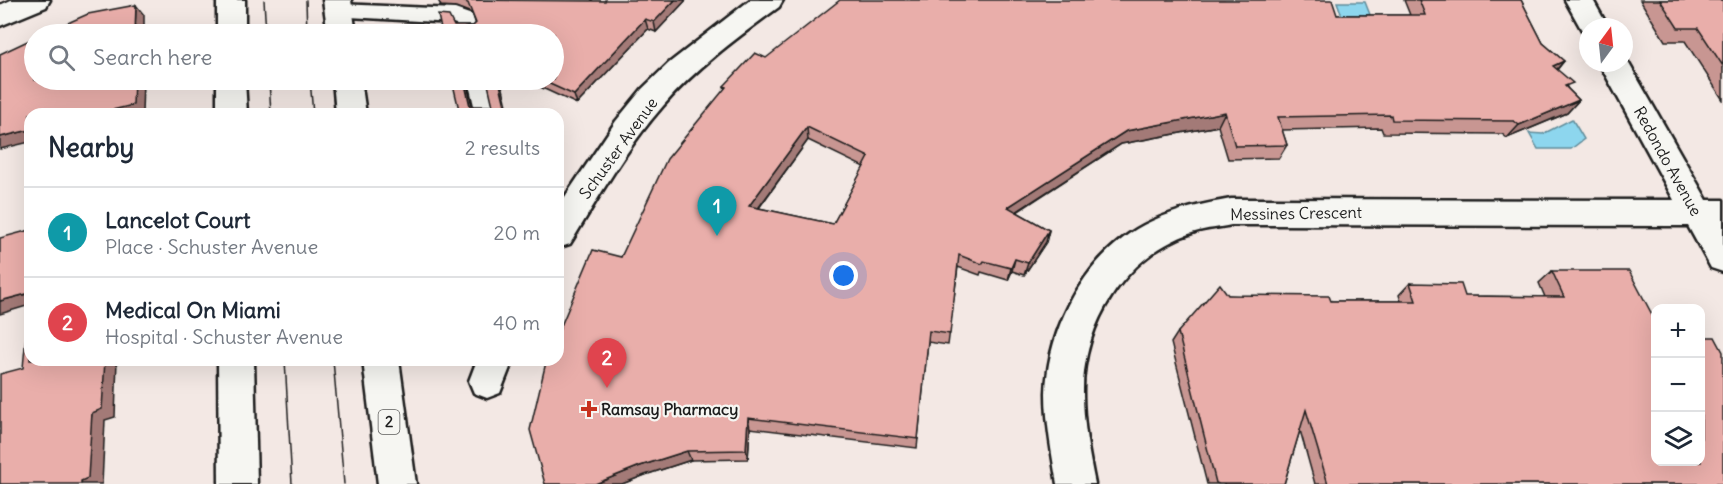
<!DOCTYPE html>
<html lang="en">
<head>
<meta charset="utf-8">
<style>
  :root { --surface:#fff; --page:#f6f6f7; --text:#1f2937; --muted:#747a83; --line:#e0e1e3; --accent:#7c3aed }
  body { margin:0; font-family:Delius,sans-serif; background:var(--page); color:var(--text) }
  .controls { position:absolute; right:18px; bottom:18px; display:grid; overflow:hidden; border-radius:12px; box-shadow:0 6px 24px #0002 }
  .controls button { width:54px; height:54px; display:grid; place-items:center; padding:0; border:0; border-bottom:2px solid var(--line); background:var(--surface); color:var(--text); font:30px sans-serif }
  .compass { position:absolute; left:1579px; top:18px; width:54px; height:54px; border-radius:50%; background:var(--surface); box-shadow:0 6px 24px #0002; rotate:15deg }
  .you { position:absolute; left:844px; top:276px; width:21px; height:21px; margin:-15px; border:4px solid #fff; border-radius:50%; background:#1a73e8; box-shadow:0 0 0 9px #1a73e833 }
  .badge { display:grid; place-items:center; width:39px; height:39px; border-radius:50%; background:var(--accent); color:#fff; font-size:20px; font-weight:700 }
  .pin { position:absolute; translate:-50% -50px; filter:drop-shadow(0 2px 3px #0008) }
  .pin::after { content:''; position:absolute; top:32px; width:21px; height:18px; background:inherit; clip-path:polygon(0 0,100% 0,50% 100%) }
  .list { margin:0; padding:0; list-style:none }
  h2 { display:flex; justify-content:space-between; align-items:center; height:78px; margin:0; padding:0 24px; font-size:26px }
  h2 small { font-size:20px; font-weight:400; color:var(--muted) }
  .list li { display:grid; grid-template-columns:39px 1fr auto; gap:18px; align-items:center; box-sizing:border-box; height:90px; padding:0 24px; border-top:2px solid var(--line) }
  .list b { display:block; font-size:22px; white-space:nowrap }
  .list p { margin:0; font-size:20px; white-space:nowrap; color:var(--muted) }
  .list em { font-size:20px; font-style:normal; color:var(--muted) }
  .icon { flex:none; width:33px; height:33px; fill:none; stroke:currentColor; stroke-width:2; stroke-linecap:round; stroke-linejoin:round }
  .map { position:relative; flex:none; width:1723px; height:484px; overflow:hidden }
  .search { position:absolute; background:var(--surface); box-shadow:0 6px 24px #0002; left:24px; top:24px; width:540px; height:66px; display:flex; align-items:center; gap:15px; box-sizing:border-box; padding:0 21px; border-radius:33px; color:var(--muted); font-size:22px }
  .panel { position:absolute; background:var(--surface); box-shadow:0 6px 24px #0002; left:24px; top:108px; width:540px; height:258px; border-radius:18px }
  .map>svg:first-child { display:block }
  .water { fill:#8dd6ee; stroke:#608c9a; stroke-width:1.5 }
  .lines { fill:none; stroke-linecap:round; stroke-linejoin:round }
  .service-casing { stroke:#1c1c1c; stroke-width:5 }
  .minor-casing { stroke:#1c1c1c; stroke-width:5 }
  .tertiary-casing { stroke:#1c1c1c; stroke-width:5 }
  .trunk-casing { stroke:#1c1c1c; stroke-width:5 }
  .service { fill:#f6f6f2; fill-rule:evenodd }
  .minor { fill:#f6f6f2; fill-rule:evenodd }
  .tertiary { fill:#f6f6f2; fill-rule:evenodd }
  .trunk { fill:#f6f6f2; fill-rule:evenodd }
  .tram { stroke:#1c1c1c; stroke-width:1.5 }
  .wall { fill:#c89692; stroke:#1c1c1c; stroke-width:1.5; fill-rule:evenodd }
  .shaded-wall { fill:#a37a77; stroke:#1c1c1c; stroke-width:1.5 }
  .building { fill:#e9aeaa; stroke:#1c1c1c; stroke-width:1.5; fill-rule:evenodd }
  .poi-dot { fill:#c8321e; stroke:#f6f6f2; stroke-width:2 }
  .labels { text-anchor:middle; stroke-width:4.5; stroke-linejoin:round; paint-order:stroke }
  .shield { fill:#f6f6f2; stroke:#5d5d5c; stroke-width:1.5 }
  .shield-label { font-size:15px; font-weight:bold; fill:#1c1c1c }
  .street-label { font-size:16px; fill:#1c1c1c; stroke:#f6f6f2 }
  .poi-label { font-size:16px; font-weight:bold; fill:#1c1c1c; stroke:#f6f6f2; text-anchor:start }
</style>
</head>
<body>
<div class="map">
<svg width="1723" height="484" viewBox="0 0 1723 484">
  <rect width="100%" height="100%" fill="#f3e8e4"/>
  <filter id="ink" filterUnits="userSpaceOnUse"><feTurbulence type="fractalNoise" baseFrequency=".0167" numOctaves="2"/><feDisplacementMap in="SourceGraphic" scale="12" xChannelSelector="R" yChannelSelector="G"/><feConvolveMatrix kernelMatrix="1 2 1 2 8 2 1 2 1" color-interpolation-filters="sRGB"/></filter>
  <g filter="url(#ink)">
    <!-- water -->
    <g class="water">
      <path d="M 1337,2 L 1365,2 L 1378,35 L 1349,35 Z"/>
      <path d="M 1572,119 L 1584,139 L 1571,149 L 1538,149 L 1529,133 L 1543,134 Z"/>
    </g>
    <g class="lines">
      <defs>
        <g id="service">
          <path d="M 339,4 L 455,9 L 472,15 L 478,34 L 459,34 L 456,24 L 453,23 L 332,16 L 330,11 L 332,6 Z"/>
          <path d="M 468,80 L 488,80 L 496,114 L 476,114 Z"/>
        </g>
        <g id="minor">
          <path d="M 750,0 L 783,0 L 779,7 C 738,37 696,68 663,106 C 626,148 599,197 570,244 L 558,248 L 558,207 L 616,121 L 642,89 L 669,63 Z"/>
          <path d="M 1565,0 L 1593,0 L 1608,27 L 1588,27 L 1588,35 L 1584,34 Z"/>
          <path d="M 1624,55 L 1707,200 L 1723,200 L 1723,272 L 1711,268 L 1688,226 L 1231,225 C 1219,228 1207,228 1195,232 C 1126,253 1082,324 1083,393 C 1083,424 1089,454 1095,484 L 1057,484 C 1052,454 1046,423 1046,393 C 1048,325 1088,250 1152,221 C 1178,209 1203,204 1231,199 L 1674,200 L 1599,63 L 1624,63 Z"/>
          <path d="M 477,360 L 513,360 L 500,393 L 487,398 L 474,393 L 469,381 Z"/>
        </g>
        <path id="tertiary" d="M 11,0 L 50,0 L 46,7 L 0,26 L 0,5 Z"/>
        <g id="trunk">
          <rect x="217" y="0" width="28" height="34"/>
          <path d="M 323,0 L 351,0 L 356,34 L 328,34 Z"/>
          <path d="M 217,80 L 245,80 L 247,114 L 217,114 Z"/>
          <path d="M 333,80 L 361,80 L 366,114 L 336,114 Z"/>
          <path d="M 218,360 L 254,360 L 257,484 L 219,484 Z"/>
          <path d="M 363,360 L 399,360 L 416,484 L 378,484 Z"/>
        </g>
      </defs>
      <!-- service casing -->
      <use href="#service" class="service-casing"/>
      <!-- minor casing -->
      <use href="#minor" class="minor-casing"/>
      <!-- tertiary casing -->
      <use href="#tertiary" class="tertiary-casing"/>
      <!-- trunk casing -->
      <use href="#trunk" class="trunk-casing"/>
      <!-- service -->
      <use href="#service" class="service"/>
      <!-- minor -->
      <use href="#minor" class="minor"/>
      <!-- tertiary -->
      <use href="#tertiary" class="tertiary"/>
      <!-- trunk -->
      <use href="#trunk" class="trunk"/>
      <!-- tram -->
      <g class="tram">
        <path d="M 264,0 L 266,34"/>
        <path d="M 306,0 L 307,34"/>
        <path d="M 269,80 L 271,114"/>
        <path d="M 310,80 L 313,114"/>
        <path d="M 285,360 L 292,484"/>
        <path d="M 333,360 L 344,484"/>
      </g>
    </g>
    <!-- wall -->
    <g class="wall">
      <path d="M 438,0 L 605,1 L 686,0 L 656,32 L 648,29 L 577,104 L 525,80 L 554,80 L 454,26 L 473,26 L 476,23 L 472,13 L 456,7 L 441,6 Z"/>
      <path d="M 1404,0 L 1521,0 L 1543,43 L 1564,61 L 1557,70 L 1568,89 L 1579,100 L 1567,113 L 1507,138 L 1502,134 L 1383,133 L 1381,128 L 1282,130 L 1287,145 L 1279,158 L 1228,159 L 1218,126 L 1121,144 L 1017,212 L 1049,230 L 1046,242 L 1024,275 L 1012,271 L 1008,280 L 981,272 L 980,275 L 958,267 L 948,345 L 928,342 L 917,448 L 750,428 L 748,459 L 691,460 L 645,475 L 622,484 L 545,484 L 621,257 L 725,89 L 724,86 L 766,58 L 1337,15 L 1410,15 ZM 808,140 L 864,167 L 833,224 L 759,208 Z"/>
      <path d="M 1640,0 L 1723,0 L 1723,100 L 1685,41 L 1665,41 Z"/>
      <path d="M 1552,271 L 1723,484 L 1315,484 L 1300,430 L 1284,484 L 1207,484 L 1171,343 L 1178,332 L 1228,295 L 1331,301 L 1401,301 L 1399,295 L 1410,283 L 1465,296 L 1545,297 L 1539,283 Z"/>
    </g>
    <!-- shaded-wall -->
    <g class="shaded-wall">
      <path d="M 675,0 L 686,0 L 656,32 L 654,22 Z"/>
      <path d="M 136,5 L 144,15 L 144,34 L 135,34 Z"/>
      <path d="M 645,19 L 648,29 L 577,104 L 574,95 Z"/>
      <path d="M 1564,61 L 1552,75 L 1553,66 Z"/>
      <path d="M 134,80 L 143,80 L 142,114 L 96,114 Z"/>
      <path d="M 464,80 L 466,80 L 474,114 L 470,106 Z"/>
      <path d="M 499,80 L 501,80 L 509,114 L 507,114 Z"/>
      <path d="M 1579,100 L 1567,113 L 1507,138 L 1519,125 Z"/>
      <path d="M 1225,112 L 1218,126 L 1121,144 L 1005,219 L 1008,207 L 1126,131 Z"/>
      <path d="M 807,127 L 808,140 L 751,218 L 749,206 Z"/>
      <path d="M 30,130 L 30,142 L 0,149 L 0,137 Z"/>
      <path d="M 1049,230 L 1046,242 L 1024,275 L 1028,263 Z"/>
      <path d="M 1015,259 L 1012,271 L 1008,280 L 1011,268 Z"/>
      <path d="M 30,293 L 30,305 L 0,314 L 0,301 Z"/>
      <path d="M 105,360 L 117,360 L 115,417 L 105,420 L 102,484 L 81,484 L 92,413 Z"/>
      <path d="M 748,418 L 750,428 L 748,459 L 746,450 Z"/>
      <path d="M 687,451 L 691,460 L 645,475 L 622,484 L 595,484 L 640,466 Z"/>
    </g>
    <!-- building -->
    <g class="building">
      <path d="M 460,0 L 605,1 L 605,0 L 675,0 L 654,22 L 645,19 L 574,95 L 541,80 L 554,80 L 554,34 L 442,34 L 438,15 L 449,16 L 454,26 L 473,26 L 476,23 L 468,3 Z"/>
      <path d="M 840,0 L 1332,0 L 1337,15 L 1425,15 L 1419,0 L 1521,0 L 1543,43 L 1564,61 L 1553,66 L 1573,83 L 1565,86 L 1579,100 L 1519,125 L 1514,121 L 1392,120 L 1391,115 L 1278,117 L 1287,145 L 1235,146 L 1225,112 L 1126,131 L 1008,207 L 1049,230 L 1028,263 L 1015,259 L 1011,268 L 984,261 L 982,264 L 959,255 L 950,334 L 929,331 L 918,439 L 748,418 L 746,450 L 687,451 L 640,466 L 595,484 L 545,484 L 530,430 L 546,362 L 547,360 L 558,360 L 558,333 L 593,250 L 621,257 L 667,159 L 726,87 L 724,86 L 755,53 L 766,58 ZM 807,127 L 869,157 L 833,224 L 749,206 Z"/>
      <path d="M 1660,0 L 1723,0 L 1723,66 L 1698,28 L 1678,28 Z"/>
      <path d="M 136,5 L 135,34 L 43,34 L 88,14 Z"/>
      <path d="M 34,38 L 34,80 L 134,80 L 133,105 L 96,114 L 30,114 L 30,130 L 0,137 L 0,54 Z"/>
      <path d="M 452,80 L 464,80 L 470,106 L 493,106 L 487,80 L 499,80 L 507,114 L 460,114 Z"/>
      <path d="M 30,230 L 30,360 L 105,360 L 102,409 L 92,413 L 88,478 L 81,481 L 81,484 L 0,484 L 0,374 L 23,368 L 30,293 L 0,301 L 0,238 Z"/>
      <path d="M 1552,271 L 1629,271 L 1656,322 L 1656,462 L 1701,462 L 1701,337 L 1715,337 L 1723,352 L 1723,484 L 1328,484 L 1306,410 L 1284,484 L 1219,484 L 1216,483 L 1178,332 L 1220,284 L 1228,295 L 1329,296 L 1331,301 L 1416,301 L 1410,283 L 1461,284 L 1465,296 L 1564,297 Z"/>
    </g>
  </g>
  <!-- markers -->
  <path class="poi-dot" d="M586 400h6v6h6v6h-6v6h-6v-6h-6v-6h6z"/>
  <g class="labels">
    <!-- shield labels -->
    <rect class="shield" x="378.5" y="410" width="21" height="24" rx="4.5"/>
    <g class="shield-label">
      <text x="389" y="427">2</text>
    </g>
    <!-- street labels -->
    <g class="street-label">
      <text transform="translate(618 148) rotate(-54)" y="6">Schuster Avenue</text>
      <text transform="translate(1668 161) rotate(61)" y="6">Redondo Avenue</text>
      <text transform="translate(1296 213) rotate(-1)" y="6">Messines Crescent</text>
    </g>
    <!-- poi labels -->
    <g class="poi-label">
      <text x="601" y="415">Ramsay Pharmacy</text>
    </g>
  </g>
</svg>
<div class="controls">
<button>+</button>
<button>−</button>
<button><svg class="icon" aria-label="layers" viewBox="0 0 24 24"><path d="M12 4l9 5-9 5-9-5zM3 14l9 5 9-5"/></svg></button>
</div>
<svg class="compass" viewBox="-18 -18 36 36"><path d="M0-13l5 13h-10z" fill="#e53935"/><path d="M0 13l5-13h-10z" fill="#747a83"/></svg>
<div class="you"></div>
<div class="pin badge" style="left:717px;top:236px;background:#0f9aa8">1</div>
<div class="pin badge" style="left:607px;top:388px;background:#e0444e">2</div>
<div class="search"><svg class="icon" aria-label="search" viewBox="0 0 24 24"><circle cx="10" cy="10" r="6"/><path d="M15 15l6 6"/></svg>Search here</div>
<section class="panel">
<h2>Nearby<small>2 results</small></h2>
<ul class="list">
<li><span class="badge" style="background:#0f9aa8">1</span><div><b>Lancelot Court</b><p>Place · Schuster Avenue</p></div><em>20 m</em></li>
<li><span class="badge" style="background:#e0444e">2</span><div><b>Medical On Miami</b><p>Hospital · Schuster Avenue</p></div><em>40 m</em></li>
</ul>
</section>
</div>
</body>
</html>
